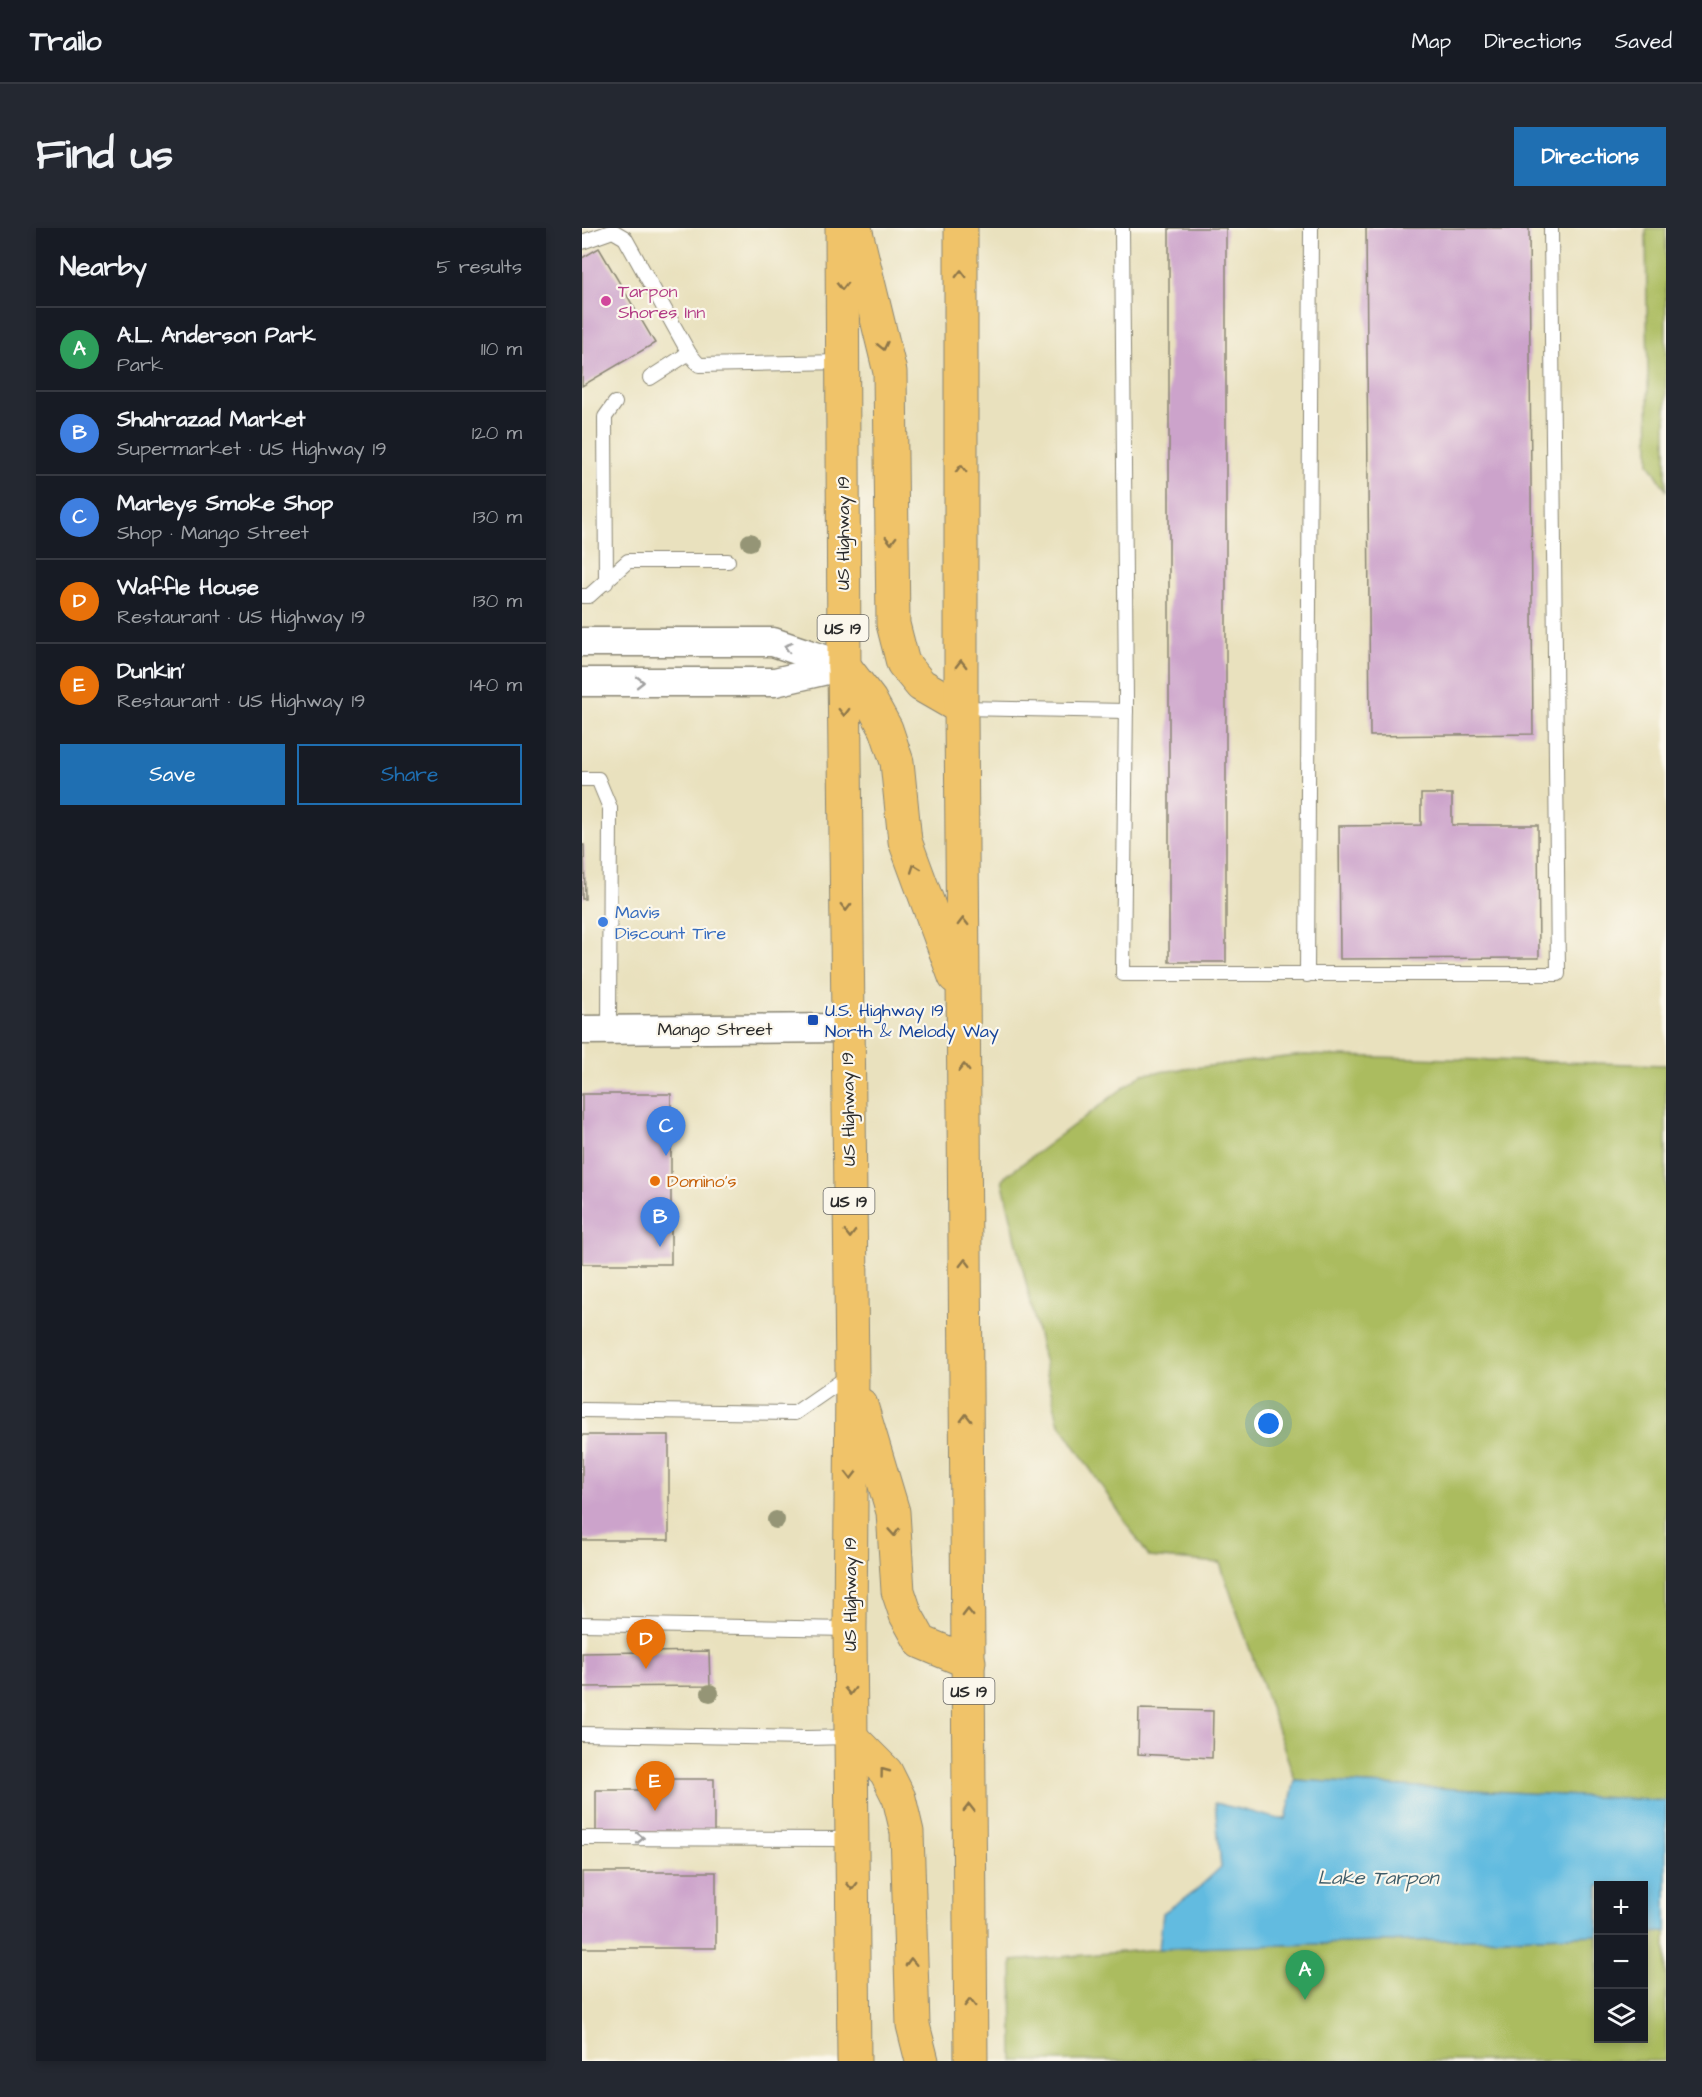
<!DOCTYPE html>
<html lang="en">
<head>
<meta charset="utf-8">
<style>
  :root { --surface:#171b24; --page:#242831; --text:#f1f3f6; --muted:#9ea1a6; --line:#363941; --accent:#1f6fb2 }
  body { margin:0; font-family:"Architects Daughter",sans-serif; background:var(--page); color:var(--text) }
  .controls { position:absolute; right:18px; bottom:18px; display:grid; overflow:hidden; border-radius:0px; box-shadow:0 3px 9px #0003 }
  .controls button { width:54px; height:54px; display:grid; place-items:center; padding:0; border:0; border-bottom:2px solid var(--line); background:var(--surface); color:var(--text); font:30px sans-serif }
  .you { position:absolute; left:687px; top:1196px; width:21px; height:21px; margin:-15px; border:4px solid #fff; border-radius:50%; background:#1a73e8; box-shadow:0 0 0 9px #1a73e833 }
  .badge { display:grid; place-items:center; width:39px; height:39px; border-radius:50%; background:var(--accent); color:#fff; font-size:20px; font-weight:700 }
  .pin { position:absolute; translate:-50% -50px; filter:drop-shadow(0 2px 3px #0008) }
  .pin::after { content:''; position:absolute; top:32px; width:21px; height:18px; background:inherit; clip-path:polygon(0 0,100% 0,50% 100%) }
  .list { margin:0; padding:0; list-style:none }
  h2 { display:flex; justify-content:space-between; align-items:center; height:78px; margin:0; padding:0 24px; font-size:26px }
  h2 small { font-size:20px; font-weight:400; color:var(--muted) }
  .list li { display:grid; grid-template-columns:39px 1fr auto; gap:18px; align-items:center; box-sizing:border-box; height:84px; padding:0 24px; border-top:2px solid var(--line) }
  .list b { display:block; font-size:22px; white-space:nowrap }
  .list p { margin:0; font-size:20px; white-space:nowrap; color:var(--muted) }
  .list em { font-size:20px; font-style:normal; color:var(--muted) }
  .actions { display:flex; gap:12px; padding:18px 24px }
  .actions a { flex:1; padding:14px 0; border:2px solid var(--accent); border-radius:0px; text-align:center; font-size:21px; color:var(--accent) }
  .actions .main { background:var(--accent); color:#fff }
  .icon { flex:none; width:33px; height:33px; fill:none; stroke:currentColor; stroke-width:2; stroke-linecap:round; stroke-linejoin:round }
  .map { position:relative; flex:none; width:1084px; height:1833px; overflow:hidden; border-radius:0px }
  header { display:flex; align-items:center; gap:36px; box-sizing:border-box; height:84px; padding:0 30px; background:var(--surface); border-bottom:2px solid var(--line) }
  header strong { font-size:28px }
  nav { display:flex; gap:33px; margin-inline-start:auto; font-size:21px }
  .intro { display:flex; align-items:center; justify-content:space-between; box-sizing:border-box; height:144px; padding:0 36px }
  h1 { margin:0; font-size:42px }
  .button { padding:15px 27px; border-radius:0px; background:var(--accent); color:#fff; font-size:21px; font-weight:700 }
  main { display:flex; gap:36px; padding:0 36px }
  aside { flex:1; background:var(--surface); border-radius:0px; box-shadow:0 3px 9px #0003 }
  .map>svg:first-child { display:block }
  .green { fill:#abbc5f; stroke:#6b7445; stroke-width:1.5 }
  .water { fill:#62bbe0; stroke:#467386; stroke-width:1.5 }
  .building { fill:#cca3cb }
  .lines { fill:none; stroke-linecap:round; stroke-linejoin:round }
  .lane-casing { stroke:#8a8674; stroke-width:16 }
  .street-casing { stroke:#8a8674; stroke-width:31 }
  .highway-casing { stroke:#8a8674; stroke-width:35 }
  .lane { stroke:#fff; stroke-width:14 }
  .street { stroke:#fff; stroke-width:28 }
  .highway { stroke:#f0c369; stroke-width:33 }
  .tree { fill:#959576 }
  .oneway { stroke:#8e774a }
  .oneway2 { stroke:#a0a0a0 }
  .hotel-dot { fill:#d1479c; stroke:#fbf7ec; stroke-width:2 }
  .shop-dot { fill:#3f7fe0; stroke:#fbf7ec; stroke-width:2 }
  .transit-dot { fill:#1a4fb4; stroke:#fbf7ec; stroke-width:2 }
  .food-dot { fill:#e8710a; stroke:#fbf7ec; stroke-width:2 }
  .labels { text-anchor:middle; stroke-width:4.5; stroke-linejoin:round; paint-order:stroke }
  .shield { fill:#fbf7ec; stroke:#696865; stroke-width:1.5 }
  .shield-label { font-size:16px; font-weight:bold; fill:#2b2b2b }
  .hotel-label { font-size:18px; fill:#b23c85; stroke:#fbf7ec; text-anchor:start }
  .street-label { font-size:18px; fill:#2b2b2b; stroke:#fbf7ec }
  .shop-label { font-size:18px; fill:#366cbe; stroke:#fbf7ec; text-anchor:start }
  .transit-label { font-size:18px; fill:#164399; stroke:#fbf7ec; text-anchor:start }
  .food-label { font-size:18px; fill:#c56008; stroke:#fbf7ec; text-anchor:start }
  .water-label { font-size:20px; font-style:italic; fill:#3e5d6a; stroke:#fbf7ec }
</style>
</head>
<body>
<header>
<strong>Trailo</strong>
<nav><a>Map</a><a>Directions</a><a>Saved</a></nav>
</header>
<div class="intro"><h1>Find us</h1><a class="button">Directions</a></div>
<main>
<aside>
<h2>Nearby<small>5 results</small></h2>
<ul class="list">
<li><span class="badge" style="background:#2e9e5b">A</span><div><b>A.L. Anderson Park</b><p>Park</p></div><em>110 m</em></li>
<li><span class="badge" style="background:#3f7fe0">B</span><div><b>Shahrazad Market</b><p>Supermarket · US Highway 19</p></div><em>120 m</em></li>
<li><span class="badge" style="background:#3f7fe0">C</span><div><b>Marleys Smoke Shop</b><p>Shop · Mango Street</p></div><em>130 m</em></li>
<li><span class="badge" style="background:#e8710a">D</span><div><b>Waffle House</b><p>Restaurant · US Highway 19</p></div><em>130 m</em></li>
<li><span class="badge" style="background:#e8710a">E</span><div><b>Dunkin'</b><p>Restaurant · US Highway 19</p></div><em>140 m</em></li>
</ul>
<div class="actions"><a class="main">Save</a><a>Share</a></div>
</aside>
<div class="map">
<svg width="1084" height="1833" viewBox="0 0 1084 1833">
  <rect width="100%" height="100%" fill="#fbf7ec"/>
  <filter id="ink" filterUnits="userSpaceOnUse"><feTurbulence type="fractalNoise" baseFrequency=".0167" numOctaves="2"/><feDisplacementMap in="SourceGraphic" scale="12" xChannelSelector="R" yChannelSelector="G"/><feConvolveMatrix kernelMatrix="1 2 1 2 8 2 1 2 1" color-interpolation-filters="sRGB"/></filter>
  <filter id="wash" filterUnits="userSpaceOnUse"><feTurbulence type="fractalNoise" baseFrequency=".008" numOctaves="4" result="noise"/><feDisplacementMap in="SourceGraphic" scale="24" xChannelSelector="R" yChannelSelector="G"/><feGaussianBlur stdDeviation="1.35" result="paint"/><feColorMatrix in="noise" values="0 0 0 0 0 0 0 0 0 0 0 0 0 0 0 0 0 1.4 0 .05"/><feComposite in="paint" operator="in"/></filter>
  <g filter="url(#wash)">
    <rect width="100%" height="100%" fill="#e9e1be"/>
    <!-- green -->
    <g class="green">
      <path d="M 1064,0 L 1084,0 L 1084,262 L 1067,235 Z"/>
      <path d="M 721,827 L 1084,837 L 1084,1573 L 713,1552 L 638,1335 L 567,1329 L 476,1193 L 420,951 L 560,846 Z"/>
      <path d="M 1084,1704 L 1084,1833 L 431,1833 L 430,1733 L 577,1721 L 1016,1707 L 1017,1810 L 1062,1810 L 1062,1705 Z"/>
    </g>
    <!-- water -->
    <path class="water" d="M 713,1552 L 1084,1573 L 1084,1704 L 1062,1705 L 1062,1658 L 1017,1658 L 1016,1707 L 577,1721 L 581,1685 L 613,1663 L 639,1639 L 633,1575 L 697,1591 L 704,1591 Z"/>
    <g id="blocks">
      <!-- building -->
      <g class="building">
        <rect x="587" y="0" width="57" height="734"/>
        <path d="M 784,0 L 947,0 L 951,506 L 788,508 Z"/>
        <path d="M 17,20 L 73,115 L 0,158 L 0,30 Z"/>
        <path d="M 839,566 L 870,566 L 870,597 L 956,597 L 957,730 L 758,731 L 757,598 L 839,597 Z"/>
        <path d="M 0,617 L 2,617 L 3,671 L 0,671 Z"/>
        <rect x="0" y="866" width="89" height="170"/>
        <rect x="0" y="1207" width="87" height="105"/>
        <path d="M 127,1423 L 128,1458 L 0,1459 L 0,1425 Z"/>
        <path d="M 557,1481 L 631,1483 L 630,1530 L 556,1526 Z"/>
        <path d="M 57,1551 L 132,1551 L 132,1604 L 14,1604 L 14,1562 L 57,1562 Z"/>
        <rect x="0" y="1644" width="134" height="76"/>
      </g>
    </g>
  </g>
  <g filter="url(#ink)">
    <use href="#blocks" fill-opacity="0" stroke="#8a8674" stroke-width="1.5"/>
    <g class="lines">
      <defs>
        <g id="lane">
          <path d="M 540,0 L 544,472 L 541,746 L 976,746 L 969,0"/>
          <path d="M 0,14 L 31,3 L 43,10 L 107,125 L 117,137 L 261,134"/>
          <path d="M 68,150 L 107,125"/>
          <path d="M 24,355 L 23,189 L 33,175"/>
          <path d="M 0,368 L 7,368 L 46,333 L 146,333"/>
          <path d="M 379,480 L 544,483"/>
          <path d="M 0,551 L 16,551 L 28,580 L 27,802"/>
          <path d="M 725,747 L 729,0"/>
          <path d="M 0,1182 L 213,1185 L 268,1147"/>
          <path d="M 0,1396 L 268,1401"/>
          <path d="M 0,1506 L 224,1510 L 269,1509"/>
          <path d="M 0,1610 L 270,1611"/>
        </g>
        <g id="street">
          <path d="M 0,414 L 191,414 L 262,438"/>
          <path d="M 0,454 L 193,454 L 262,438"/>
          <path d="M 0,802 L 265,800"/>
        </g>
        <g id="highway">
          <path d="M 260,0 L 262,438 L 270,1146 L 268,1401 L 272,1833"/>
          <path d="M 273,0 L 308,144 L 311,396 L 321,435 L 339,457 L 379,480"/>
          <path d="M 379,0 L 379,480 L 389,1833"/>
          <path d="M 262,438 L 288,472 L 304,501 L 315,534 L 323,613 L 373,749"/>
          <path d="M 279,1177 L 311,1284 L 316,1363 L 324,1387 L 339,1414 L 387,1434"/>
          <path d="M 269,1509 L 304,1544 L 317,1570 L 325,1604 L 331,1797 L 340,1833"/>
        </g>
      </defs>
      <!-- lane casing -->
      <use href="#lane" class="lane-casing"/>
      <!-- street casing -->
      <use href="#street" class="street-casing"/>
      <!-- highway casing -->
      <use href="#highway" class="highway-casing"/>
      <!-- lane -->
      <use href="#lane" class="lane"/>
      <!-- street -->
      <use href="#street" class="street"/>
      <!-- highway -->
      <use href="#highway" class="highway"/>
    </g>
    <!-- trees -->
    <g class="tree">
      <circle cx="168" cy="314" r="9"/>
      <circle cx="194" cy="1292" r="9"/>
      <circle cx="128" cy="1465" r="9"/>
    </g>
    <!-- one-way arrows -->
    <defs><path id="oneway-chevron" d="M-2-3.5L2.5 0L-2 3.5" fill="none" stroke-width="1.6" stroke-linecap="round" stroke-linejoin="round" transform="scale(1.5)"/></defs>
    <g class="oneway">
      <use href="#oneway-chevron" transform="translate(379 46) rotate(-90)"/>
      <use href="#oneway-chevron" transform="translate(260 58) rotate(90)"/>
      <use href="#oneway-chevron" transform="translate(301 118) rotate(77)"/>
      <use href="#oneway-chevron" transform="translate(379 241) rotate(-90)"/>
      <use href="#oneway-chevron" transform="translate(309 312) rotate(89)"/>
      <use href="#oneway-chevron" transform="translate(379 436) rotate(-90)"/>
      <use href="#oneway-chevron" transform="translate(262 484) rotate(89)"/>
      <use href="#oneway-chevron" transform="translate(333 640) rotate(-110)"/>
      <use href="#oneway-chevron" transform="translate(264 679) rotate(89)"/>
      <use href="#oneway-chevron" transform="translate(381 694) rotate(-91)"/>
      <use href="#oneway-chevron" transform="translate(382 840) rotate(-90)"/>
      <use href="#oneway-chevron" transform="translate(268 1006) rotate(89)"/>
      <use href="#oneway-chevron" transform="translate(383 1035) rotate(-90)"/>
      <use href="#oneway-chevron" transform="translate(384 1190) rotate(-91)"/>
      <use href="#oneway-chevron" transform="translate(269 1247) rotate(90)"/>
      <use href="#oneway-chevron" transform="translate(312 1304) rotate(86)"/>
      <use href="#oneway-chevron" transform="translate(386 1385) rotate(-91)"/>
      <use href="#oneway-chevron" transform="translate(268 1463) rotate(89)"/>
      <use href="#oneway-chevron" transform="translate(302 1544) rotate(-127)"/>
      <use href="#oneway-chevron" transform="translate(387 1580) rotate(-90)"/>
      <use href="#oneway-chevron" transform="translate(270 1658) rotate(90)"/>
      <use href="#oneway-chevron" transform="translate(329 1734) rotate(-92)"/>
      <use href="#oneway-chevron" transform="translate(388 1775) rotate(-90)"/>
    </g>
    <g class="oneway2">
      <use href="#oneway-chevron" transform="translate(206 419) rotate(-162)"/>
      <use href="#oneway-chevron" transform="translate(58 454)"/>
      <use href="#oneway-chevron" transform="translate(58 1610)"/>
    </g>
  </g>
  <!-- markers -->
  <circle class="hotel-dot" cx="24" cy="73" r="6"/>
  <circle class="shop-dot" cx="21" cy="694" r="6"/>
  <rect class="transit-dot" x="225" y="786" width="12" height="12" rx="3"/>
  <circle class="food-dot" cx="73" cy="953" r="6"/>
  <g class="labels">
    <!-- shield labels -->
    <g class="shield">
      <rect x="235.5" y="387" width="51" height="26" rx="4.5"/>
      <rect x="241.5" y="960" width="51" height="26" rx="4.5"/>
      <rect x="361.5" y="1450" width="51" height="26" rx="4.5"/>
    </g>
    <g class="shield-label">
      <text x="261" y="406">US 19</text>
      <text x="267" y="979">US 19</text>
      <text x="387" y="1469">US 19</text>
    </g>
    <!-- hotel labels -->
    <g class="hotel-label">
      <text x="36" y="69">Tarpon<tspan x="36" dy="21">Shores Inn</tspan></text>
    </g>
    <!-- street labels -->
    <g class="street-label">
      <text transform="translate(261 305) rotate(-90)" y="6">US Highway 19</text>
      <text x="133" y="807">Mango Street</text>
      <text transform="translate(266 881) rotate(-91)" y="6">US Highway 19</text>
      <text transform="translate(268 1366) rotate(-90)" y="6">US Highway 19</text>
    </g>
    <!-- shop labels -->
    <g class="shop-label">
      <text x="33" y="690">Mavis<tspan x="33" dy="21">Discount Tire</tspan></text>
    </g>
    <!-- transit labels -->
    <g class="transit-label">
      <text x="243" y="788">U.S. Highway 19<tspan x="243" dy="21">North &amp; Melody Way</tspan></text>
    </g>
    <!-- food labels -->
    <g class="food-label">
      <text x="85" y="959">Domino's</text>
    </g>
    <!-- water labels -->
    <g class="water-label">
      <text x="796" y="1656">Lake Tarpon</text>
    </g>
  </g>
</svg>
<div class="controls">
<button>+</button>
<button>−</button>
<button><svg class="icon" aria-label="layers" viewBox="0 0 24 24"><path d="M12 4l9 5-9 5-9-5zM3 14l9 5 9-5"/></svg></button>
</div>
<div class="you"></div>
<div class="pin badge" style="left:723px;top:1772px;background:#2e9e5b">A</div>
<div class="pin badge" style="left:78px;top:1019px;background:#3f7fe0">B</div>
<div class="pin badge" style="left:84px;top:928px;background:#3f7fe0">C</div>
<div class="pin badge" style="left:64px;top:1441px;background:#e8710a">D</div>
<div class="pin badge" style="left:73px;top:1583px;background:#e8710a">E</div>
</div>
</main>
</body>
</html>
